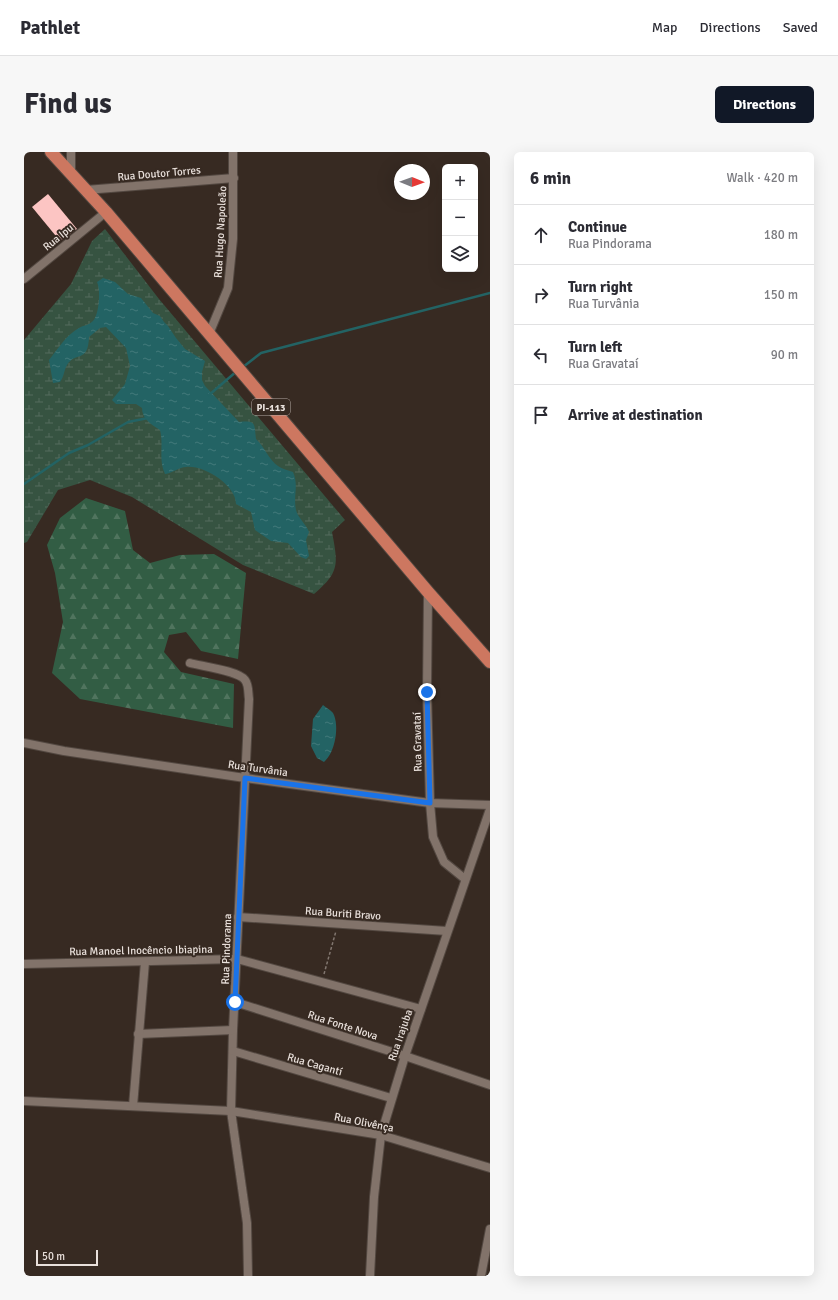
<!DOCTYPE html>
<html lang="en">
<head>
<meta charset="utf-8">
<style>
  :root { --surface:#fff; --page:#f7f7f7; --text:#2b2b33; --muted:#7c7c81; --line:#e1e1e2; --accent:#111827 }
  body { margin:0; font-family:Signika,sans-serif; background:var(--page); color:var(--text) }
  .controls { position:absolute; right:12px; top:12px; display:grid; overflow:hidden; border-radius:6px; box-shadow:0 4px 16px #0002 }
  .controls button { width:36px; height:36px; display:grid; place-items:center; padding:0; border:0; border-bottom:1px solid var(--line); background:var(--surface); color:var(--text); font:20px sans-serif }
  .compass { position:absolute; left:370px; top:12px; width:36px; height:36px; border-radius:50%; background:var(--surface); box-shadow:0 4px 16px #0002; rotate:91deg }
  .scale { position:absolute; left:12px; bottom:10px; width:62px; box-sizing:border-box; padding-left:4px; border:2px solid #e9e0db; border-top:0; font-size:11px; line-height:14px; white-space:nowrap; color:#e9e0db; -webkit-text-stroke:3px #372a22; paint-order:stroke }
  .stop { position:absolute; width:12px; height:12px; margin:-9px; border:3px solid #1a73e8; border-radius:50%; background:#fff }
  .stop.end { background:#1a73e8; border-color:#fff; box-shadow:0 1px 4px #0008 }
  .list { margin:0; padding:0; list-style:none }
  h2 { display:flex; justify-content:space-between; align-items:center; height:52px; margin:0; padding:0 16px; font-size:17px }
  h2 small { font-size:13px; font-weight:400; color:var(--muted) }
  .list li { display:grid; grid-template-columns:26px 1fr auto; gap:12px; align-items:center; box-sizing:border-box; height:60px; padding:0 16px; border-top:1px solid var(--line) }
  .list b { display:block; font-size:15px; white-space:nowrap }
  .list p { margin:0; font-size:13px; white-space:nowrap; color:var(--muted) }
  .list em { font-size:13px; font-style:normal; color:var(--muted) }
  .icon { flex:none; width:22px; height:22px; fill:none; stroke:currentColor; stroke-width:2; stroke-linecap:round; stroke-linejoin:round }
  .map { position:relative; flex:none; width:466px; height:1124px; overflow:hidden; border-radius:6px }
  header { display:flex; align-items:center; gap:24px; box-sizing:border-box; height:56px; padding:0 20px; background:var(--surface); border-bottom:1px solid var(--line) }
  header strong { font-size:19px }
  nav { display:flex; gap:22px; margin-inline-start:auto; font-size:14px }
  .intro { display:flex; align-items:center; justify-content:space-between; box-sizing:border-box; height:96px; padding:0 24px }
  h1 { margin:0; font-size:28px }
  .button { padding:10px 18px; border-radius:6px; background:var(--accent); color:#fff; font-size:14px; font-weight:700 }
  main { display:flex; gap:24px; padding:0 24px }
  aside { flex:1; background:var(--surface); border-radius:6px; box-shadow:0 4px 16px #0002 }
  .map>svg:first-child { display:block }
  .forest { fill:url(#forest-firs) }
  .wetland { fill:url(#wetland-marsh) }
  .water { fill:url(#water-ripples) }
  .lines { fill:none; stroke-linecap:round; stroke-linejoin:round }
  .stream { stroke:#236364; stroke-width:2.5 }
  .building { fill:#fcc5c3 }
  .street-casing { stroke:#534841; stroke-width:10 }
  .primary-casing { stroke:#534841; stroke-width:14 }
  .path { stroke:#827770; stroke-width:1.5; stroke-dasharray:3 2; stroke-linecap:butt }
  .street { stroke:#82736a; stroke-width:8 }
  .primary { stroke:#cd7760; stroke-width:12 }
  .route { stroke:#1a73e8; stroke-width:5 }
  .labels { text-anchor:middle; stroke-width:4; stroke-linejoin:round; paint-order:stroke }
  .shield { fill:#372a22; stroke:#b4a9a4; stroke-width:1 }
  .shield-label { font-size:10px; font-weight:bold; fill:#e9e0db }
  .street-label { font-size:11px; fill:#e9e0db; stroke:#372a22 }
</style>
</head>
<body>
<header>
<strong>Pathlet</strong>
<nav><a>Map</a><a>Directions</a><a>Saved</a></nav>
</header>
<div class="intro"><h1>Find us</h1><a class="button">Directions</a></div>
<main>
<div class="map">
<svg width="466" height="1124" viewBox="0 0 466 1124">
  <defs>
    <pattern id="forest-firs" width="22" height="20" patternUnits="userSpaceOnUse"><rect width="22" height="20" fill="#325d44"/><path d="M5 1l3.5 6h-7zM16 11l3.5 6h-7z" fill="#50745e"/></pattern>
    <pattern id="wetland-marsh" width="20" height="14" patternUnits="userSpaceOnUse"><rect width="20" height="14" fill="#365341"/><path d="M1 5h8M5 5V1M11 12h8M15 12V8" fill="none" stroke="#536b5c"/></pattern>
    <pattern id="water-ripples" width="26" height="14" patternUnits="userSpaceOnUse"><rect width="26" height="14" fill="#236364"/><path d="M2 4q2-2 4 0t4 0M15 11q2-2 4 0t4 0" fill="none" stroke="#43797a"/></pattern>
  </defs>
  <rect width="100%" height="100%" fill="#372a22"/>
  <!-- forest -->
  <path class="forest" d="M 62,346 L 101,359 L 109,398 L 126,411 L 156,403 L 190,402 L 222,421 L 214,507 L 177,499 L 162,480 L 145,483 L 140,500 L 157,520 L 210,532 L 209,576 L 56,547 L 28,521 L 39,470 L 31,421 L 23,393 L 36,366 Z"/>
  <!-- wetland -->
  <path class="wetland" d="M 81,77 L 135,147 L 321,368 L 308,380 C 314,412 316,420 290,442 L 219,413 L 108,345 L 66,328 L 34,338 L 3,390 L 0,391 L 0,188 L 47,132 L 68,89 Z"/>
  <!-- water -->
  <g class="water">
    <path d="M 79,126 L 91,130 L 104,142 L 117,146 L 129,161 L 136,164 L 140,170 L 144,174 L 152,186 L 161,197 L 181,209 L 178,220 L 178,228 L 181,234 L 215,270 C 233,268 230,272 232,287 C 240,294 245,308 254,314 C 258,317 264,318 269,320 C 275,334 269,343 272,358 C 274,366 282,372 285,380 L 282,388 L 285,404 L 282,407 L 277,405 L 264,391 L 247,389 L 231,378 L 227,360 L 212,352 C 212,333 180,313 162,315 C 155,315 149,321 141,322 C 134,307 140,293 136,278 C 128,273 118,267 118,256 L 112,252 L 92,252 L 88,248 L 101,232 L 106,214 L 102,196 L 82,175 L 76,176 L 65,185 C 64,212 51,199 43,213 C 40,218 40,225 36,230 L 29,231 L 25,208 C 34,197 42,183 55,176 C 60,173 64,174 69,169 C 75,163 77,138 73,130 Z"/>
    <path d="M 299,553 C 302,556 307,558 309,561 C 316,574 311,601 300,610 L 293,606 L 287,594 L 289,567 Z"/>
  </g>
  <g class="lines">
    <!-- stream -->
    <g class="stream">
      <path d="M 219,215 L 237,201 L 466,141"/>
      <path d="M 185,243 L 213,219"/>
      <path d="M 0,332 L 45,301 L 64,293 L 104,270 L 124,266"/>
    </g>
  </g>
  <!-- building -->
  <path class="building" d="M 24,42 L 53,77 L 36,89 L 8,55 Z"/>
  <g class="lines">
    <defs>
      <g id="street">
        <path d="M 47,20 L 47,0"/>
        <path d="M 62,38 L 210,26"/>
        <path d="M 0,127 L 82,60"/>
        <path d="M 185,182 L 204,136 L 209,87 L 209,0"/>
        <path d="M 404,440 L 403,540 L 406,651 L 409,685 L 420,710 L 441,727"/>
        <path d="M 166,511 C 177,514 215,519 221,528 C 225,533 224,541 225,547 L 209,878 L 207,959 L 223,1071 L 224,1124"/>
        <path d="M 0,591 L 40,599 L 221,626 L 406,651 L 466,653"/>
        <path d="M 214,765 L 423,779"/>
        <path d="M 0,812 L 213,807 L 397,857"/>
        <path d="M 211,850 L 381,904 L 466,933"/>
        <path d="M 114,882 L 209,878"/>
        <path d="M 209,899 L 367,946"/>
        <path d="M 0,949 L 207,959 L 357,983 L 466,1016"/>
        <path d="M 109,954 L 121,810"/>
        <path d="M 346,1124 L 350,1045 L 357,983 L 381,904 L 466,657"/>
        <path d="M 457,1124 L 466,1077"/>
      </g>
      <path id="primary" d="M 27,0 L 82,60 L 404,440 L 466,510"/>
    </defs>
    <!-- street casing -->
    <use href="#street" class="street-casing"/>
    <!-- primary casing -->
    <use href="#primary" class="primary-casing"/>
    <!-- path -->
    <path class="path" d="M 300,822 L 312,779"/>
    <!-- street -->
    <use href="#street" class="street"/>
    <!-- primary -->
    <use href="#primary" class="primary"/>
  </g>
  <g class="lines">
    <!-- route -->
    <path class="route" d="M 211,850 L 221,626 L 406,651 L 403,540"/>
  </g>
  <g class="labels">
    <!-- shield labels -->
    <rect class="shield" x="228" y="247" width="38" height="16" rx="3"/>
    <g class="shield-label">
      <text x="247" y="259">PI-113</text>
    </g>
    <!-- street labels -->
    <g class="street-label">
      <text transform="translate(135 21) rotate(-5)" y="4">Rua Doutor Torres</text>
      <text transform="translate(196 80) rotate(-87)" y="4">Rua Hugo Napoleão</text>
      <text transform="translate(34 85) rotate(-39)" y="4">Rua Ipu</text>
      <text transform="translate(393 590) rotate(-91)" y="4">Rua Gravataí</text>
      <text transform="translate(234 616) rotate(8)" y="4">Rua Turvânia</text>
      <text transform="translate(319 761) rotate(4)" y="4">Rua Buriti Bravo</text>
      <text transform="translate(202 797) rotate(-88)" y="4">Rua Pindorama</text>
      <text transform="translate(117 798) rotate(-1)" y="4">Rua Manoel Inocêncio Ibiapina</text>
      <text transform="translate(319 873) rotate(18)" y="4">Rua Fonte Nova</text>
      <text transform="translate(376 883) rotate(-71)" y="4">Rua Irajuba</text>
      <text transform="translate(291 912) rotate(16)" y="4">Rua Cagantí</text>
      <text transform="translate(340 970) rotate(11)" y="4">Rua Olivênça</text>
    </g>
  </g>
</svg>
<div class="controls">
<button>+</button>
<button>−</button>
<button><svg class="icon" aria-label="layers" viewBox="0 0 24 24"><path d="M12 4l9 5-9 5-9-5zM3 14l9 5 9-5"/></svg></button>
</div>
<svg class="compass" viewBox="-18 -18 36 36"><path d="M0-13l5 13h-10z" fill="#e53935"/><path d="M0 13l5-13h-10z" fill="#7c7c81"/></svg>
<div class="scale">50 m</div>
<div class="stop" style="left:211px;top:850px"></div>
<div class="stop end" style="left:403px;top:540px"></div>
</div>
<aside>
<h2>6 min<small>Walk · 420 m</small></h2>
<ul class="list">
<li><svg class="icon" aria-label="ahead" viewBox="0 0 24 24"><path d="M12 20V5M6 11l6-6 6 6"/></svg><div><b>Continue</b><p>Rua Pindorama</p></div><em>180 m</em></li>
<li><svg class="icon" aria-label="right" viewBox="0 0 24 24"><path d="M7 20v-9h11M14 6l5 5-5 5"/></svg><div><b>Turn right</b><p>Rua Turvânia</p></div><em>150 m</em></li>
<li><svg class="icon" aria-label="left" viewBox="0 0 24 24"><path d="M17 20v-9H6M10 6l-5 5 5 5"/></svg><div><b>Turn left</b><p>Rua Gravataí</p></div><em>90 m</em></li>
<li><svg class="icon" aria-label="arrive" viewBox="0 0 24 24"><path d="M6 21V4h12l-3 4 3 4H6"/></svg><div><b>Arrive at destination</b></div></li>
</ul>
</aside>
</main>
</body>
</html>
